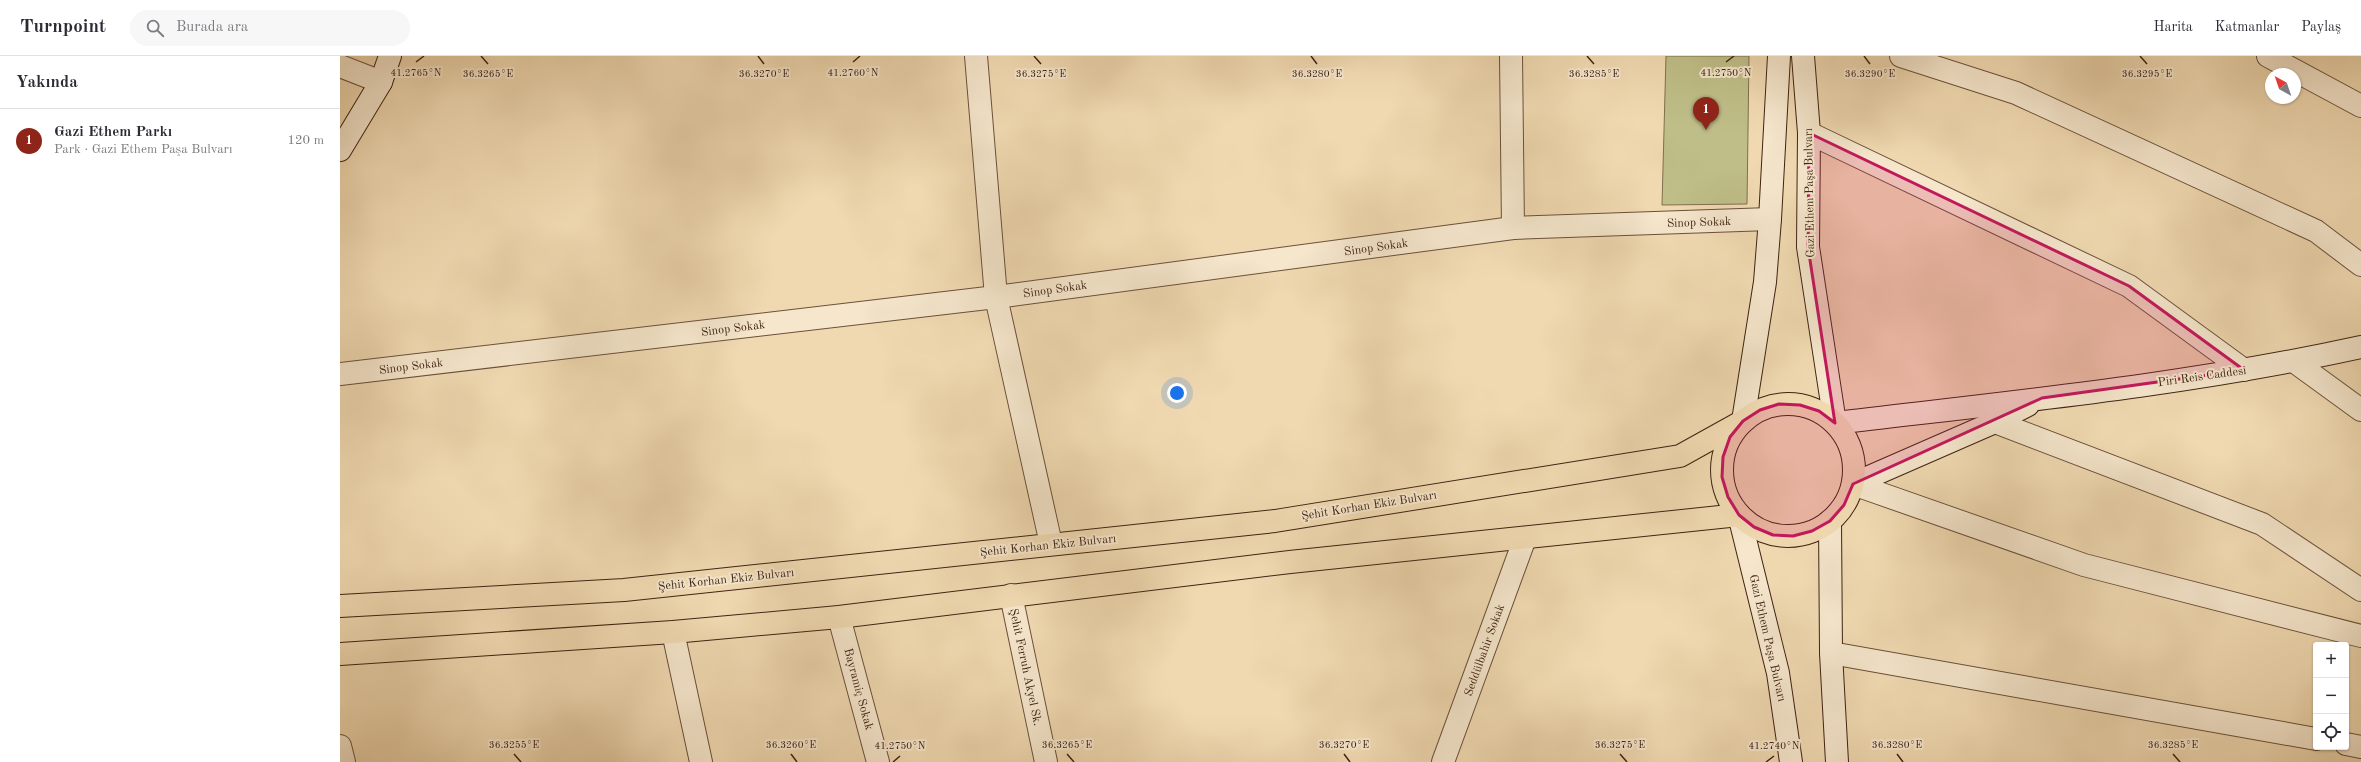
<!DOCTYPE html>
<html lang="tr">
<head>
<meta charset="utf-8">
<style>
  :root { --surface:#fff; --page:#f7f7f7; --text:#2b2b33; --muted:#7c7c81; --line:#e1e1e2; --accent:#8f2418 }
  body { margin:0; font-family:"Old Standard TT",serif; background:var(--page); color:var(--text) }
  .controls { position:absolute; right:12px; bottom:12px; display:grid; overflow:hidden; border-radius:4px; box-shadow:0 1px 3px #0004 }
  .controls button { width:36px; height:36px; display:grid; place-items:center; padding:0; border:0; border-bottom:1px solid var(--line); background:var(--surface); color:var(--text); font:20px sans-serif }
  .compass { position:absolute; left:1925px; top:12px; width:36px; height:36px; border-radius:50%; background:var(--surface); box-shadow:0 1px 3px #0004; rotate:320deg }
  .you { position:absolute; left:837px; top:337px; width:14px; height:14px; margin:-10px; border:3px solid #fff; border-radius:50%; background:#1a73e8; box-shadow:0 0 0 6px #1a73e833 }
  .badge { display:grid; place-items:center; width:26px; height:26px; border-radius:50%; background:var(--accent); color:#fff; font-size:13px; font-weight:700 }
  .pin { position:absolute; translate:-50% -33px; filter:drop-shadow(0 1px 2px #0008) }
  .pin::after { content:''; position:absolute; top:21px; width:14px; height:12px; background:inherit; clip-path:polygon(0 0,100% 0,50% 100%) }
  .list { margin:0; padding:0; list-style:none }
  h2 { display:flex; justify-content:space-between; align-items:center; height:52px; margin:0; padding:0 16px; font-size:17px }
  h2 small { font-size:13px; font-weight:400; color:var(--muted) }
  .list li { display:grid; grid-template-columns:26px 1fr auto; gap:12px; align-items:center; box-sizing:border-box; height:64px; padding:0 16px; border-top:1px solid var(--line) }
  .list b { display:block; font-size:15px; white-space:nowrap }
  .list p { margin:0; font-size:13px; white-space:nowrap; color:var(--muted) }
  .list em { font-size:13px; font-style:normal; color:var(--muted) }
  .icon { flex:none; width:22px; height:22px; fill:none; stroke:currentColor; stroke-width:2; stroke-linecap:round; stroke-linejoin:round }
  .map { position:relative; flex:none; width:2021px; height:706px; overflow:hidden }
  header { display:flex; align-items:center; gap:24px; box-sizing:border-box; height:56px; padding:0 20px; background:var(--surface); border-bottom:1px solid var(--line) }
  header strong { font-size:19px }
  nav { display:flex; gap:22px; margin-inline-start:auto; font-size:14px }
  .search { width:280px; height:36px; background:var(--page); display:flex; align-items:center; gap:10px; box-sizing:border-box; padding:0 14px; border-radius:22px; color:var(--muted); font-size:15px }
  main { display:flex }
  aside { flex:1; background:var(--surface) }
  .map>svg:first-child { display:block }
  .green { fill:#bfbe88; stroke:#7f704e }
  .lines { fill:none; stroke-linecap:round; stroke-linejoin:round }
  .minor-casing { stroke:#6b503a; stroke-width:24 }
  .secondary-casing { stroke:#3f2313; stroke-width:24 }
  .primary-casing { stroke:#3f2313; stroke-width:24 }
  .minor { stroke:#f5e6cc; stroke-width:22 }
  .secondary { stroke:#f5e6cc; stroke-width:22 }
  .primary { stroke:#f0d9b1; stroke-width:22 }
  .marked { fill:#c2185b; fill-opacity:0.2; stroke:#c2185b; stroke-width:3; stroke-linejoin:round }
  .ticks { fill:none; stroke:#3f2313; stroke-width:1.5 }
  .labels { text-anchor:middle; stroke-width:4; stroke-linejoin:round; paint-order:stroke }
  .street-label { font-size:12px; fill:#3f2313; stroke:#f5e6cc }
  .ticks-label { font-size:10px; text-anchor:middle; fill:#3f2313; stroke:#f5e6cc; stroke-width:4; stroke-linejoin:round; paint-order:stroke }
</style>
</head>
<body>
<header>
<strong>Turnpoint</strong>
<div class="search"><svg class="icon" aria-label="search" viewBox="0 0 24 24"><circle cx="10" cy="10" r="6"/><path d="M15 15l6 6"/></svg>Burada ara</div>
<nav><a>Harita</a><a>Katmanlar</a><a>Paylaş</a></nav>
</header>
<main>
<aside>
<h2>Yakında<small></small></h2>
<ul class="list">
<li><span class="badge">1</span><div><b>Gazi Ethem Parkı</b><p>Park · Gazi Ethem Paşa Bulvarı</p></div><em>120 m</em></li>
</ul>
</aside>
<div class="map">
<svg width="2021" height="706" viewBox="0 0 2021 706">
  <rect width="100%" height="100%" fill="#f0d9b1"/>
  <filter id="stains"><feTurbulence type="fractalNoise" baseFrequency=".005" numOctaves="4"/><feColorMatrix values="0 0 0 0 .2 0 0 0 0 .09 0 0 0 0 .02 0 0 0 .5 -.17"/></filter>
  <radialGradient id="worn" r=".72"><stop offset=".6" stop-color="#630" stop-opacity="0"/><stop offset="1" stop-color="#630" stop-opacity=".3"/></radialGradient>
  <!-- green -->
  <path class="green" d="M 1326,0 L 1409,0 L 1407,148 L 1322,149 Z"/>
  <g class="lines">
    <defs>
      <g id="minor">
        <path d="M 636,0 L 656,241 L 711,488"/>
        <path d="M 1171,0 L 1173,172"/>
        <path d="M 1561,0 L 1676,37 L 1976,175 L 2021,209"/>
        <path d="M 1928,0 L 2021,50"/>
        <path d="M 0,10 L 41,26"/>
        <path d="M 1469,77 L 1789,230 L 1904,314"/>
        <path d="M 1955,306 L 2021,354"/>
        <path d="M 0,318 L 656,241 L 1173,172 L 1430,163"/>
        <path d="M 1655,366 L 1922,468 L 2021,534"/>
        <path d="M 1513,428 L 1744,509 L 2021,580"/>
        <path d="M 671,539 L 706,706"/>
        <path d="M 499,561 L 538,706"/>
        <path d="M 333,576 L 361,706"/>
        <path d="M 1491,597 L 1976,683"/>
        <path d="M 2006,688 L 2021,691"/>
        <path d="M 0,690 L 4,706"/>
        <path d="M 1103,706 L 1185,482"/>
      </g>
      <g id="secondary">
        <path d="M 1463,0 L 1469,77 L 1468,191 L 1495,367 C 1671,346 1848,329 2021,291"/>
        <path d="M 0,94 L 41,26 L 50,0"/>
        <path d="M 1403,365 L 1425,226 L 1430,163 L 1439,0"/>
        <path d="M 1513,428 L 1655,366 L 1688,349"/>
        <path d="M 1399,459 L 1438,617 L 1451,706"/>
        <path d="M 1490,465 L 1491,597 L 1497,706"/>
      </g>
      <g id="primary">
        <circle cx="1448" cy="414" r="66"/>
        <path d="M 0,550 L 284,534 L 935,465 L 1340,400 L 1403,365"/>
        <path d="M 0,598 L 333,576 L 499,561 L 950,506 L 1399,459"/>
      </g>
    </defs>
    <!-- minor casing -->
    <use href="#minor" class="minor-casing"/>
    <!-- secondary casing -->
    <use href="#secondary" class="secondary-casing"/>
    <!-- primary casing -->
    <use href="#primary" class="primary-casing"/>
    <!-- minor -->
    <use href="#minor" class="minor"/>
    <!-- secondary -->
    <use href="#secondary" class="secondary"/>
    <!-- primary -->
    <use href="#primary" class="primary"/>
  </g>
  <!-- marked area -->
  <path class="marked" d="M 1469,77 L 1789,230 L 1904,314 L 1702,342 L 1513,428 L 1504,449 L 1490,465 L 1472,475 L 1453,480 L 1433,479 L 1414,471 L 1399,459 L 1388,441 L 1382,421 L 1383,401 L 1390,381 L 1403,365 L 1420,354 L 1439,348 L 1460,349 L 1479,355 L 1495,367 L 1468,191 Z"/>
  <!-- ticks -->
  <path class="ticks" d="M 141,0 L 148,8M 418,0 L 424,8M 694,0 L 701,8M 971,0 L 977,8M 1247,0 L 1254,8M 1524,0 L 1530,8M 1800,0 L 1807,8M 76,6 L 84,0M 513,6 L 520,0M 1386,6 L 1394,0M 174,698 L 181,706M 451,698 L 457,706M 727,698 L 734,706M 1004,698 L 1010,706M 1280,698 L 1287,706M 1557,698 L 1563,706M 1833,698 L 1840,706M 553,706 L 560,700M 1426,706 L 1434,700"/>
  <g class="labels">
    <!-- street labels -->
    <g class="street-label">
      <text transform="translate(1469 137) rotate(-91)" y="4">Gazi Ethem Paşa Bulvarı</text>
      <text transform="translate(1359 166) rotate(-2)" y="4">Sinop Sokak</text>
      <text transform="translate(1036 191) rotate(-8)" y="4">Sinop Sokak</text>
      <text transform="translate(715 233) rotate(-8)" y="4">Sinop Sokak</text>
      <text transform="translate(393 272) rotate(-7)" y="4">Sinop Sokak</text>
      <text transform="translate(71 310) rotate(-7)" y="4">Sinop Sokak</text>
      <text transform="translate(1862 320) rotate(-8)" y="4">Piri Reis Caddesi</text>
      <text transform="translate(1029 449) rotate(-9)" y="4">Şehit Korhan Ekiz Bulvarı</text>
      <text transform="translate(708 489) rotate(-6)" y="4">Şehit Korhan Ekiz Bulvarı</text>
      <text transform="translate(386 523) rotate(-6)" y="4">Şehit Korhan Ekiz Bulvarı</text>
      <text transform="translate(1428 582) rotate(77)" y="4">Gazi Ethem Paşa Bulvarı</text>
      <text transform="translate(1144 594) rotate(-70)" y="4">Seddülbahir Sokak</text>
      <text transform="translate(686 611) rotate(78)" y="4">Şehit Ferruh Akyel Sk.</text>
      <text transform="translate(519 633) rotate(75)" y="4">Bayramiç Sokak</text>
    </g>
  </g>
  <g class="ticks-label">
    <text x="76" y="20">41.2765°N</text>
    <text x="513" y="20">41.2760°N</text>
    <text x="1386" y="20">41.2750°N</text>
    <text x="148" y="21">36.3265°E</text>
    <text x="424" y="21">36.3270°E</text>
    <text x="701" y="21">36.3275°E</text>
    <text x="1254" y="21">36.3285°E</text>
    <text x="1530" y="21">36.3290°E</text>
    <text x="977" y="21">36.3280°E</text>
    <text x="1807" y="21">36.3295°E</text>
    <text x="174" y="692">36.3255°E</text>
    <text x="451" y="692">36.3260°E</text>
    <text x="727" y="692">36.3265°E</text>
    <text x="1004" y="692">36.3270°E</text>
    <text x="1280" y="692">36.3275°E</text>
    <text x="1557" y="692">36.3280°E</text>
    <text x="1833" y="692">36.3285°E</text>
    <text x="560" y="693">41.2750°N</text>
    <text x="1434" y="693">41.2740°N</text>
  </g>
  <rect width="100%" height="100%" filter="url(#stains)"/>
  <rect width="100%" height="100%" fill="url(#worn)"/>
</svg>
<div class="controls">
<button>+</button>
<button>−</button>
<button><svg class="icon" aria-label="locate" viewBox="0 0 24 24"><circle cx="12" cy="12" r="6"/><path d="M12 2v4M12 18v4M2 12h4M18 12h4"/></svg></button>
</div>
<svg class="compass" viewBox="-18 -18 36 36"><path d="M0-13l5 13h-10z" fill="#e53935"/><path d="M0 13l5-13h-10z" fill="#7c7c81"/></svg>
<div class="you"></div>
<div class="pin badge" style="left:1366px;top:74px">1</div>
</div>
</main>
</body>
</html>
